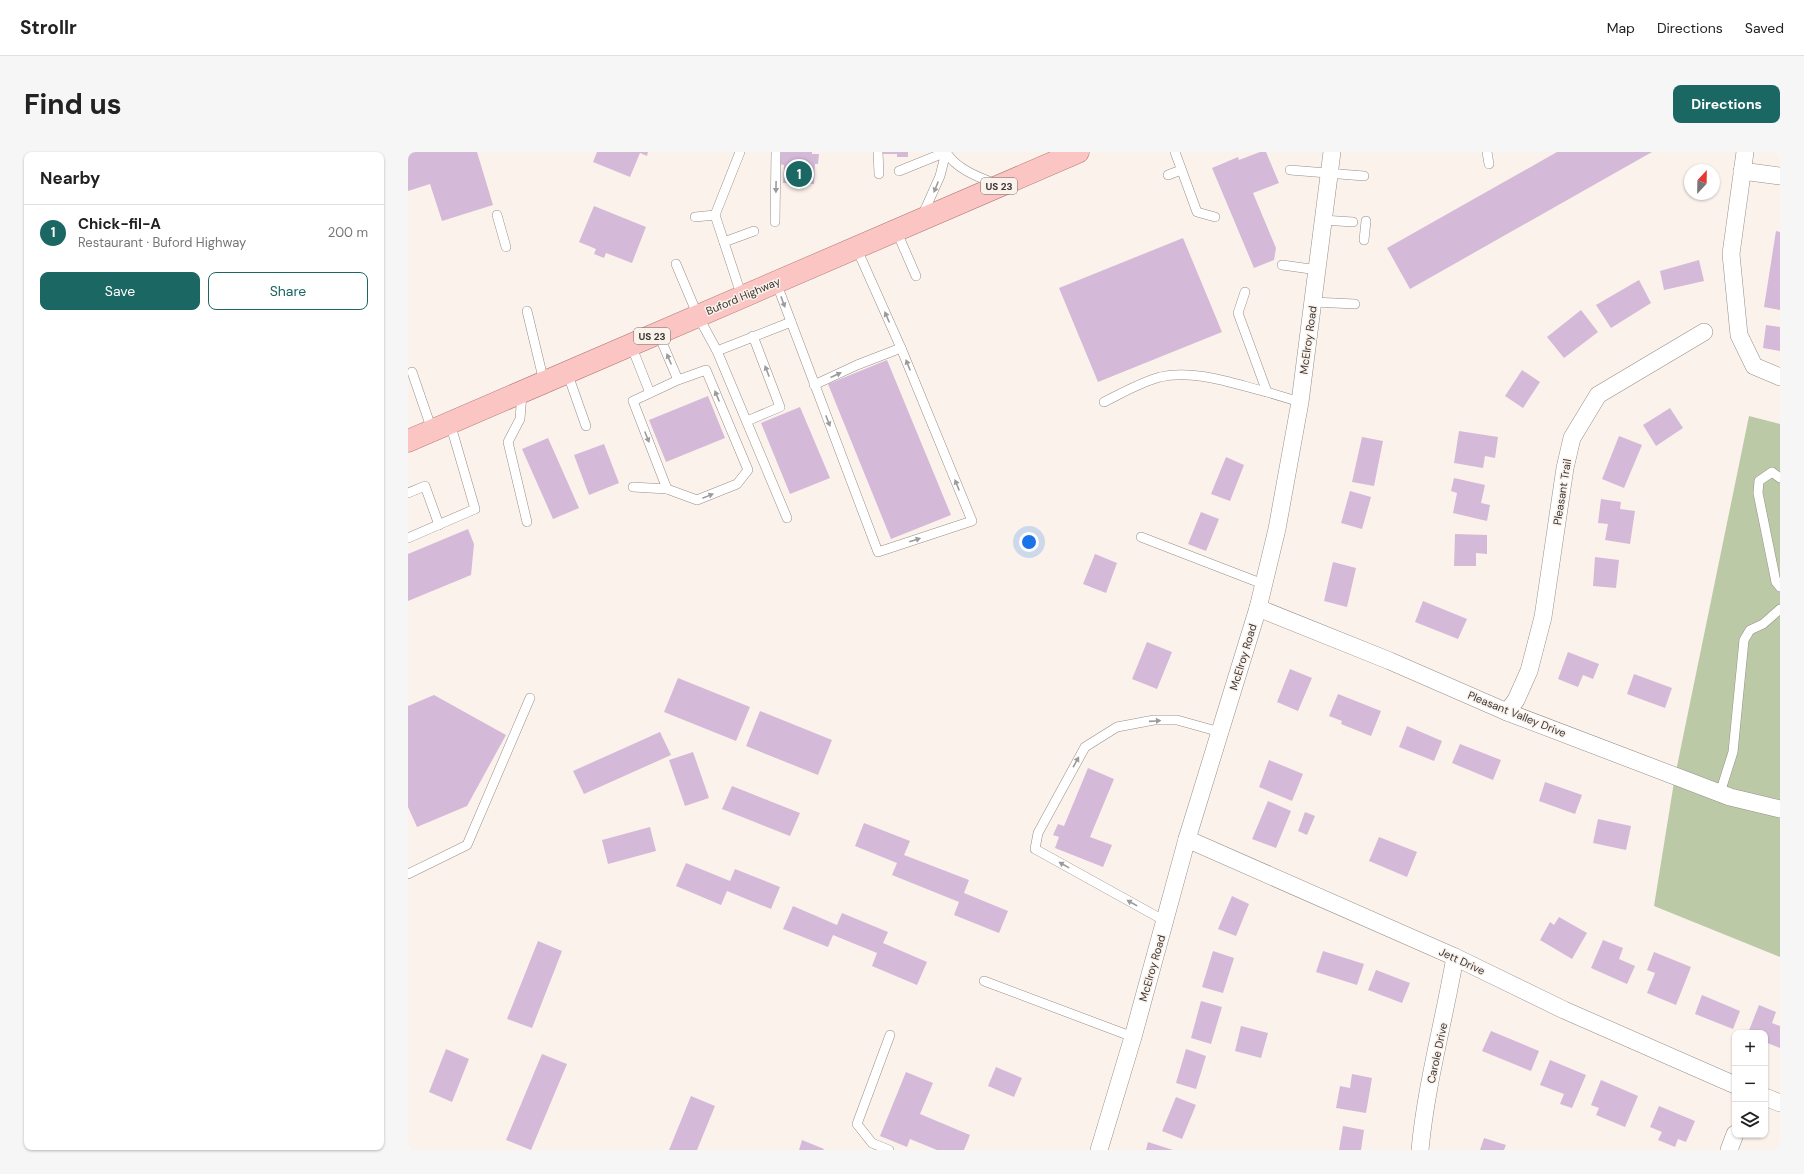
<!DOCTYPE html>
<html lang="en">
<head>
<meta charset="utf-8">
<style>
  :root { --surface:#fff; --page:#f6f6f6; --text:#222; --muted:#767676; --line:#e0e0e0; --accent:#1a6764 }
  body { margin:0; font-family:"DM Sans",sans-serif; background:var(--page); color:var(--text) }
  .controls { position:absolute; right:12px; bottom:12px; display:grid; overflow:hidden; border-radius:8px; box-shadow:0 1px 3px #0004 }
  .controls button { width:36px; height:36px; display:grid; place-items:center; padding:0; border:0; border-bottom:1px solid var(--line); background:var(--surface); color:var(--text); font:20px sans-serif }
  .compass { position:absolute; left:1276px; top:12px; width:36px; height:36px; border-radius:50%; background:var(--surface); box-shadow:0 1px 3px #0004; rotate:22deg }
  .you { position:absolute; left:621px; top:390px; width:14px; height:14px; margin:-10px; border:3px solid #fff; border-radius:50%; background:#1a73e8; box-shadow:0 0 0 6px #1a73e833 }
  .badge { display:grid; place-items:center; width:26px; height:26px; border-radius:50%; background:var(--accent); color:#fff; font-size:13px; font-weight:700 }
  .pin { position:absolute; translate:-50% -50%; border:2px solid #fff; box-shadow:0 1px 4px #0006 }
  .list { margin:0; padding:0; list-style:none }
  h2 { display:flex; justify-content:space-between; align-items:center; height:52px; margin:0; padding:0 16px; font-size:17px }
  h2 small { font-size:13px; font-weight:400; color:var(--muted) }
  .list li { display:grid; grid-template-columns:26px 1fr auto; gap:12px; align-items:center; box-sizing:border-box; height:56px; padding:0 16px; border-top:1px solid var(--line) }
  .list b { display:block; font-size:15px; white-space:nowrap }
  .list p { margin:0; font-size:13px; white-space:nowrap; color:var(--muted) }
  .list em { font-size:13px; font-style:normal; color:var(--muted) }
  .actions { display:flex; gap:8px; padding:12px 16px }
  .actions a { flex:1; padding:9px 0; border:1px solid var(--accent); border-radius:8px; text-align:center; font-size:14px; color:var(--accent) }
  .actions .main { background:var(--accent); color:#fff }
  .icon { flex:none; width:22px; height:22px; fill:none; stroke:currentColor; stroke-width:2; stroke-linecap:round; stroke-linejoin:round }
  .map { position:relative; flex:none; width:1372px; height:998px; overflow:hidden; border-radius:8px }
  header { display:flex; align-items:center; gap:24px; box-sizing:border-box; height:56px; padding:0 20px; background:var(--surface); border-bottom:1px solid var(--line) }
  header strong { font-size:19px }
  nav { display:flex; gap:22px; margin-inline-start:auto; font-size:14px }
  .intro { display:flex; align-items:center; justify-content:space-between; box-sizing:border-box; height:96px; padding:0 24px }
  h1 { margin:0; font-size:28px }
  .button { padding:10px 18px; border-radius:8px; background:var(--accent); color:#fff; font-size:14px; font-weight:700 }
  main { display:flex; gap:24px; padding:0 24px }
  aside { flex:1; background:var(--surface); border-radius:8px; box-shadow:0 1px 3px #0004 }
  .map>svg:first-child { display:block }
  .green { fill:#bcc9a7 }
  .building { fill:#d5b9d8 }
  .lines { fill:none; stroke-linecap:round; stroke-linejoin:round }
  .service-casing { stroke:#978f89; stroke-width:10 }
  .minor-casing { stroke:#978f89; stroke-width:18 }
  .primary-casing { stroke:#b57a77; stroke-width:23 }
  .service { stroke:#fff; stroke-width:9 }
  .minor { stroke:#fff; stroke-width:17 }
  .primary { stroke:#fac5c3; stroke-width:22 }
  .oneway { fill:#9c9a9a }
  .labels { text-anchor:middle; stroke-width:3; stroke-linejoin:round; paint-order:stroke }
  .shield { fill:#fbf2ec; stroke:#746e6b; stroke-width:1 }
  .shield-label { font-size:10px; font-weight:bold; fill:#3a3634 }
  .street-label { font-size:11px; fill:#3a3634; stroke:#fbf2ec }
</style>
</head>
<body>
<header>
<strong>Strollr</strong>
<nav><a>Map</a><a>Directions</a><a>Saved</a></nav>
</header>
<div class="intro"><h1>Find us</h1><a class="button">Directions</a></div>
<main>
<aside>
<h2>Nearby<small></small></h2>
<ul class="list">
<li><span class="badge">1</span><div><b>Chick-fil-A</b><p>Restaurant · Buford Highway</p></div><em>200 m</em></li>
</ul>
<div class="actions"><a class="main">Save</a><a>Share</a></div>
</aside>
<div class="map">
<svg width="1372" height="998" viewBox="0 0 1372 998">
  <rect width="100%" height="100%" fill="#fbf2ec"/>
  <!-- green -->
  <path class="green" d="M 1341,264 L 1372,272 L 1372,805 L 1246,754 L 1267,624 Z"/>
  <!-- building -->
  <g class="building">
    <path d="M 0,0 L 69,0 L 85,53 L 34,69 L 22,32 L 0,39 Z"/>
    <path d="M 189,0 L 240,0 L 239,4 L 232,1 L 222,25 L 185,10 Z"/>
    <path d="M 370,0 L 404,0 L 404,2 L 411,2 L 410,12 L 407,12 L 406,32 L 375,31 L 376,13 L 370,12 Z"/>
    <path d="M 474,0 L 500,0 L 500,5 L 489,5 L 489,2 L 473,2 Z"/>
    <path d="M 852,0 L 858,0 L 871,31 L 845,41 L 868,96 L 866,108 L 846,116 L 804,16 L 830,5 L 831,8 Z"/>
    <path d="M 1149,0 L 1244,0 L 1002,137 L 979,96 Z"/>
    <path d="M 186,54 L 238,75 L 224,111 L 198,101 L 196,106 L 186,102 L 188,97 L 171,90 Z"/>
    <path d="M 1368,79 L 1372,80 L 1372,158 L 1356,155 Z"/>
    <path d="M 775,86 L 814,180 L 690,230 L 651,136 Z"/>
    <path d="M 1291,108 L 1296,129 L 1256,138 L 1252,119 Z"/>
    <path d="M 1231,128 L 1243,151 L 1203,176 L 1188,153 Z"/>
    <path d="M 1173,158 L 1190,180 L 1156,206 L 1139,185 Z"/>
    <path d="M 1358,173 L 1372,175 L 1372,199 L 1355,196 Z"/>
    <path d="M 479,208 L 543,363 L 483,387 L 420,232 Z"/>
    <path d="M 1114,218 L 1132,230 L 1115,256 L 1097,244 Z"/>
    <path d="M 300,244 L 317,286 L 258,310 L 241,268 Z"/>
    <path d="M 392,255 L 422,326 L 382,342 L 353,271 Z"/>
    <path d="M 1262,256 L 1275,276 L 1248,294 L 1235,273 Z"/>
    <path d="M 1051,279 L 1090,285 L 1087,306 L 1077,304 L 1075,316 L 1046,311 Z"/>
    <path d="M 1211,284 L 1234,293 L 1216,336 L 1194,327 Z"/>
    <path d="M 954,285 L 975,289 L 966,334 L 944,330 Z"/>
    <path d="M 140,286 L 171,356 L 145,367 L 114,297 Z"/>
    <path d="M 196,292 L 211,331 L 181,343 L 166,303 Z"/>
    <path d="M 818,305 L 836,313 L 822,349 L 803,342 Z"/>
    <path d="M 1046,326 L 1077,333 L 1073,351 L 1082,353 L 1079,369 L 1045,361 L 1049,341 L 1043,339 Z"/>
    <path d="M 942,339 L 963,345 L 954,377 L 933,371 Z"/>
    <path d="M 1193,347 L 1213,350 L 1212,357 L 1227,359 L 1222,392 L 1197,388 L 1200,372 L 1190,371 Z"/>
    <path d="M 793,360 L 811,367 L 798,399 L 780,392 Z"/>
    <path d="M 60,377 L 66,392 L 63,423 L 0,449 L 0,402 Z"/>
    <path d="M 1047,382 L 1079,383 L 1079,402 L 1068,401 L 1068,414 L 1046,414 Z"/>
    <path d="M 687,402 L 709,411 L 698,441 L 675,432 Z"/>
    <path d="M 1187,405 L 1211,408 L 1208,436 L 1185,434 Z"/>
    <path d="M 925,410 L 948,416 L 939,455 L 916,449 Z"/>
    <path d="M 1015,449 L 1059,467 L 1050,487 L 1007,470 Z"/>
    <path d="M 739,490 L 764,500 L 749,537 L 724,527 Z"/>
    <path d="M 1160,500 L 1191,512 L 1185,527 L 1175,523 L 1170,535 L 1150,527 Z"/>
    <path d="M 882,517 L 904,526 L 890,559 L 869,550 Z"/>
    <path d="M 1226,522 L 1264,536 L 1257,556 L 1219,542 Z"/>
    <path d="M 270,526 L 342,555 L 328,589 L 256,560 Z"/>
    <path d="M 930,542 L 973,559 L 963,584 L 933,572 L 934,569 L 921,564 Z"/>
    <path d="M 26,543 L 98,583 L 59,654 L 9,675 L 0,655 L 0,554 Z"/>
    <path d="M 352,559 L 424,588 L 410,623 L 338,594 Z"/>
    <path d="M 999,574 L 1034,589 L 1026,609 L 991,595 Z"/>
    <path d="M 252,580 L 263,603 L 176,642 L 165,619 Z"/>
    <path d="M 1052,592 L 1093,608 L 1085,628 L 1044,611 Z"/>
    <path d="M 285,600 L 301,646 L 277,654 L 261,608 Z"/>
    <path d="M 861,608 L 895,622 L 884,649 L 851,635 Z"/>
    <path d="M 680,616 L 706,627 L 682,685 L 704,693 L 695,715 L 647,696 L 651,685 L 645,683 L 650,672 L 656,674 Z"/>
    <path d="M 1137,630 L 1174,643 L 1167,662 L 1131,649 Z"/>
    <path d="M 324,634 L 392,661 L 382,684 L 314,657 Z"/>
    <path d="M 860,649 L 883,659 L 868,696 L 844,687 Z"/>
    <path d="M 897,660 L 907,664 L 899,683 L 890,679 Z"/>
    <path d="M 1190,667 L 1223,674 L 1218,698 L 1185,691 Z"/>
    <path d="M 456,671 L 502,689 L 496,703 L 561,728 L 556,741 L 600,759 L 591,781 L 546,763 L 551,750 L 484,723 L 489,711 L 447,694 Z"/>
    <path d="M 242,675 L 248,699 L 200,712 L 194,688 Z"/>
    <path d="M 971,685 L 1009,700 L 999,725 L 961,709 Z"/>
    <path d="M 278,711 L 322,729 L 327,717 L 372,735 L 363,757 L 319,739 L 313,753 L 268,734 Z"/>
    <path d="M 824,744 L 841,752 L 828,784 L 810,777 Z"/>
    <path d="M 385,754 L 429,773 L 434,761 L 480,780 L 475,791 L 519,810 L 509,833 L 464,814 L 469,801 L 425,783 L 420,795 L 375,777 Z"/>
    <path d="M 1151,765 L 1179,781 L 1164,807 L 1132,788 L 1142,770 L 1146,773 Z"/>
    <path d="M 1195,788 L 1215,796 L 1211,807 L 1227,814 L 1219,832 L 1183,816 Z"/>
    <path d="M 130,789 L 154,799 L 124,876 L 99,867 Z"/>
    <path d="M 805,799 L 826,806 L 815,841 L 794,835 Z"/>
    <path d="M 915,799 L 956,812 L 949,833 L 908,820 Z"/>
    <path d="M 1246,800 L 1283,815 L 1268,853 L 1239,841 L 1247,821 L 1239,818 Z"/>
    <path d="M 968,818 L 1002,831 L 994,851 L 960,838 Z"/>
    <path d="M 1294,843 L 1332,859 L 1325,877 L 1287,862 Z"/>
    <path d="M 793,849 L 814,855 L 803,892 L 783,886 Z"/>
    <path d="M 1351,853 L 1368,860 L 1364,871 L 1372,874 L 1372,896 L 1357,890 L 1357,881 L 1340,881 Z"/>
    <path d="M 833,874 L 860,881 L 853,906 L 827,899 Z"/>
    <path d="M 1083,879 L 1131,899 L 1123,919 L 1074,899 Z"/>
    <path d="M 38,897 L 61,907 L 44,950 L 21,940 Z"/>
    <path d="M 778,897 L 798,904 L 788,937 L 768,931 Z"/>
    <path d="M 134,902 L 159,912 L 123,998 L 98,988 Z"/>
    <path d="M 1142,908 L 1178,923 L 1164,956 L 1152,952 L 1156,942 L 1132,933 Z"/>
    <path d="M 588,915 L 614,926 L 606,945 L 580,934 Z"/>
    <path d="M 498,920 L 525,931 L 512,962 L 562,983 L 556,998 L 529,998 L 502,987 L 499,995 L 472,984 Z"/>
    <path d="M 944,922 L 964,926 L 958,961 L 928,956 L 932,934 L 942,936 Z"/>
    <path d="M 1193,928 L 1230,944 L 1217,975 L 1188,963 L 1191,956 L 1183,953 Z"/>
    <path d="M 283,944 L 307,954 L 289,998 L 261,998 Z"/>
    <path d="M 768,945 L 788,953 L 774,987 L 754,979 Z"/>
    <path d="M 1251,954 L 1287,969 L 1278,990 L 1270,987 L 1267,995 L 1250,988 L 1254,980 L 1242,975 Z"/>
    <path d="M 935,974 L 956,978 L 953,998 L 931,998 Z"/>
    <path d="M 1076,986 L 1098,993 L 1096,998 L 1072,998 Z"/>
    <path d="M 394,988 L 416,997 L 415,998 L 391,998 Z"/>
    <path d="M 740,990 L 765,998 L 738,998 Z"/>
  </g>
  <g class="lines">
    <defs>
      <g id="service">
        <path d="M 332,0 L 307,63 L 334,145"/>
        <path d="M 470,0 L 471,22"/>
        <path d="M 538,0 C 548,17 570,25 588,32"/>
        <path d="M 767,0 L 789,60 L 807,65"/>
        <path d="M 1079,0 L 1081,12"/>
        <path d="M 882,18 L 956,24"/>
        <path d="M 491,19 L 538,0"/>
        <path d="M 760,23 L 773,18"/>
        <path d="M 515,62 L 532,24 L 538,0"/>
        <path d="M 89,63 L 98,95"/>
        <path d="M 287,65 L 307,63"/>
        <path d="M 915,68 L 945,70"/>
        <path d="M 367,70 L 368,0"/>
        <path d="M 488,78 L 508,124"/>
        <path d="M 956,88 L 958,69"/>
        <path d="M 316,90 L 346,79"/>
        <path d="M 268,112 L 290,164 L 309,199 L 379,366"/>
        <path d="M 874,113 L 910,118"/>
        <path d="M 368,130 L 470,400 L 564,369 L 493,196"/>
        <path d="M 837,140 L 830,161 L 859,240 L 892,250"/>
        <path d="M 906,150 L 947,152"/>
        <path d="M 119,159 L 136,230"/>
        <path d="M 250,181 L 270,228 L 298,218 L 340,318 L 329,332 L 289,348 L 259,337 L 225,249 L 270,228"/>
        <path d="M 223,193 L 242,241"/>
        <path d="M 309,199 L 383,170"/>
        <path d="M 4,220 L 24,278"/>
        <path d="M 159,220 L 178,274"/>
        <path d="M 406,233 L 449,213 L 493,196 L 448,95"/>
        <path d="M 114,241 L 112,267 L 100,290 L 119,370"/>
        <path d="M 696,250 C 714,241 733,230 752,225 C 787,217 826,232 859,240"/>
        <path d="M 339,269 L 372,255 L 345,184"/>
        <path d="M 1372,326 L 1364,320 L 1351,329 L 1350,341 L 1368,430 L 1372,435"/>
        <path d="M 225,335 L 259,337"/>
        <path d="M 0,341 L 17,334 L 31,373"/>
        <path d="M 733,385 L 855,432"/>
        <path d="M 0,386 L 67,357 L 42,271"/>
        <path d="M 1312,641 L 1325,600 L 1336,488 L 1342,478 L 1355,472 L 1372,457"/>
        <path d="M 0,722 L 59,693 L 122,546"/>
        <path d="M 757,769 L 627,697 L 630,681 L 677,595 L 709,575 L 746,568 L 769,568 L 812,580"/>
        <path d="M 576,829 L 725,885"/>
        <path d="M 481,998 L 464,991 L 449,972 L 482,883"/>
      </g>
      <g id="minor">
        <path d="M 1337,0 L 1323,102 L 1331,183 L 1346,214 L 1372,225"/>
        <path d="M 1334,19 L 1372,24"/>
        <path d="M 850,456 L 982,509 L 1099,560 L 1322,645 L 1372,657"/>
        <path d="M 1099,560 L 1108,548 L 1121,519 L 1135,465 L 1157,316 L 1164,286 L 1190,243 L 1296,180"/>
        <path d="M 779,687 L 1047,805 L 1156,858 L 1327,933"/>
        <path d="M 1357,945 L 1372,951"/>
        <path d="M 691,998 L 725,885 L 779,687 L 850,456 L 869,377 L 892,250 L 924,0"/>
        <path d="M 1012,998 C 1018,933 1036,869 1047,805"/>
        <path d="M 1321,998 L 1327,982"/>
      </g>
      <path id="primary" d="M 0,289 L 670,0"/>
    </defs>
    <!-- service casing -->
    <use href="#service" class="service-casing"/>
    <!-- minor casing -->
    <use href="#minor" class="minor-casing"/>
    <!-- primary casing -->
    <use href="#primary" class="primary-casing"/>
    <!-- service -->
    <use href="#service" class="service"/>
    <!-- minor -->
    <use href="#minor" class="minor"/>
    <!-- primary -->
    <use href="#primary" class="primary"/>
  </g>
  <!-- one-way arrows -->
  <defs><path id="oneway-solid" d="M-6-.8H1V-3.2L6.5 0L1 3.2V.8H-6Z"/></defs>
  <g class="oneway">
    <use href="#oneway-solid" transform="translate(368 35) rotate(91)"/>
    <use href="#oneway-solid" transform="translate(528 35) rotate(112)"/>
    <use href="#oneway-solid" transform="translate(375 150) rotate(70)"/>
    <use href="#oneway-solid" transform="translate(479 165) rotate(-114)"/>
    <use href="#oneway-solid" transform="translate(261 207) rotate(-113)"/>
    <use href="#oneway-solid" transform="translate(500 213) rotate(-112)"/>
    <use href="#oneway-solid" transform="translate(359 219) rotate(-111)"/>
    <use href="#oneway-solid" transform="translate(428 223) rotate(-24)"/>
    <use href="#oneway-solid" transform="translate(309 244) rotate(-113)"/>
    <use href="#oneway-solid" transform="translate(420 269) rotate(69)"/>
    <use href="#oneway-solid" transform="translate(239 285) rotate(68)"/>
    <use href="#oneway-solid" transform="translate(549 333) rotate(-112)"/>
    <use href="#oneway-solid" transform="translate(300 344) rotate(-22)"/>
    <use href="#oneway-solid" transform="translate(507 388) rotate(-18)"/>
    <use href="#oneway-solid" transform="translate(747 569) rotate(-4)"/>
    <use href="#oneway-solid" transform="translate(668 610) rotate(-61)"/>
    <use href="#oneway-solid" transform="translate(656 713) rotate(-151)"/>
    <use href="#oneway-solid" transform="translate(724 751) rotate(-151)"/>
  </g>
  <g class="labels">
    <!-- shield labels -->
    <g class="shield">
      <rect x="573" y="26" width="36" height="16" rx="3"/>
      <rect x="226" y="176" width="36" height="16" rx="3"/>
    </g>
    <g class="shield-label">
      <text x="591" y="38">US 23</text>
      <text x="244" y="188">US 23</text>
    </g>
    <!-- street labels -->
    <g class="street-label">
      <text transform="translate(335 144) rotate(-23)" y="4">Buford Highway</text>
      <text transform="translate(900 188) rotate(-82)" y="4">McElroy Road</text>
      <text transform="translate(1154 340) rotate(-81)" y="4">Pleasant Trail</text>
      <text transform="translate(835 505) rotate(-73)" y="4">McElroy Road</text>
      <text transform="translate(1109 562) rotate(22)" y="4">Pleasant Valley Drive</text>
      <text transform="translate(1054 809) rotate(25)" y="4">Jett Drive</text>
      <text transform="translate(744 816) rotate(-74)" y="4">McElroy Road</text>
      <text transform="translate(1029 901) rotate(-78)" y="4">Carole Drive</text>
    </g>
  </g>
</svg>
<div class="controls">
<button>+</button>
<button>−</button>
<button><svg class="icon" aria-label="layers" viewBox="0 0 24 24"><path d="M12 4l9 5-9 5-9-5zM3 14l9 5 9-5"/></svg></button>
</div>
<svg class="compass" viewBox="-18 -18 36 36"><path d="M0-13l5 13h-10z" fill="#e53935"/><path d="M0 13l5-13h-10z" fill="#767676"/></svg>
<div class="you"></div>
<div class="pin badge" style="left:391px;top:22px">1</div>
</div>
</main>
</body>
</html>
